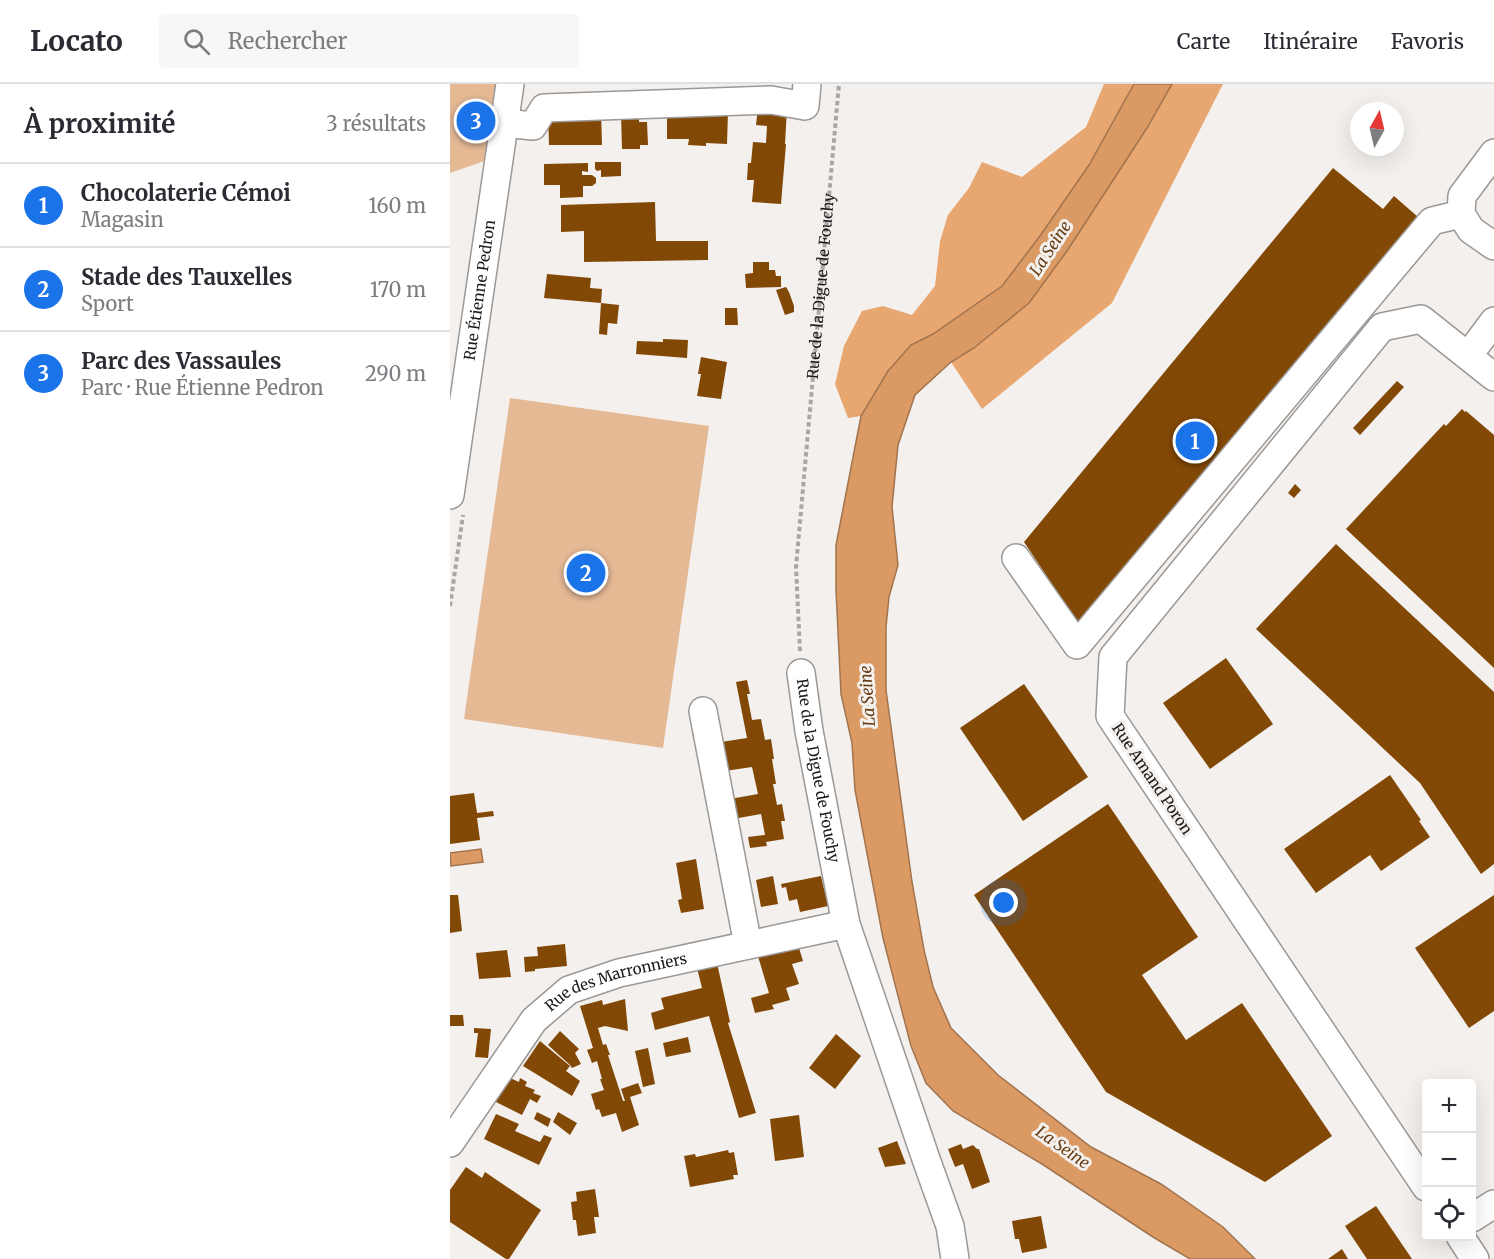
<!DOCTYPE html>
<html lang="fr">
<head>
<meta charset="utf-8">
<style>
  :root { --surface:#fff; --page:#f7f7f7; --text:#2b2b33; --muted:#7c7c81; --line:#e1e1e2; --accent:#1a73e8 }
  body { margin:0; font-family:Merriweather,serif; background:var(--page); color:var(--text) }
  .controls { position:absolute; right:18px; bottom:18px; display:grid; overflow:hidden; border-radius:6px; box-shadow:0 6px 24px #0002 }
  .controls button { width:54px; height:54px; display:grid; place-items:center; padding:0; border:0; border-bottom:2px solid var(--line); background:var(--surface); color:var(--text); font:30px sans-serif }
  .compass { position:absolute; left:900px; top:18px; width:54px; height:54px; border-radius:50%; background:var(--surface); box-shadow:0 6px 24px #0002; rotate:8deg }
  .you { position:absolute; left:554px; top:819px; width:21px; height:21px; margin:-15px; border:4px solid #fff; border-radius:50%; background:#1a73e8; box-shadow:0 0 0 9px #1a73e833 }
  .badge { display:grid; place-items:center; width:39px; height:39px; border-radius:50%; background:var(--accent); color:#fff; font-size:20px; font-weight:700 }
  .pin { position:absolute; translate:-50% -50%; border:3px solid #fff; box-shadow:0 2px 6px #0006 }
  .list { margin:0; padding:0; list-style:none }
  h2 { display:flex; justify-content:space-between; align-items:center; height:78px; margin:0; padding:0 24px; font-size:26px }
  h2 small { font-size:20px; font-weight:400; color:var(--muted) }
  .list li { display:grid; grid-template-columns:39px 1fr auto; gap:18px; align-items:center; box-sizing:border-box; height:84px; padding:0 24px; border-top:2px solid var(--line) }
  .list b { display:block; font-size:22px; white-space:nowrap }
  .list p { margin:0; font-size:20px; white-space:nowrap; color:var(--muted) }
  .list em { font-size:20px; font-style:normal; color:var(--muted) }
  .icon { flex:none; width:33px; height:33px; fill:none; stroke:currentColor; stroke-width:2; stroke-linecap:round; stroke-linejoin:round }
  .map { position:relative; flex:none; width:1044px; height:1175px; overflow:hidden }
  header { display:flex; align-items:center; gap:36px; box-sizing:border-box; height:84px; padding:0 30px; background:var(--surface); border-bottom:2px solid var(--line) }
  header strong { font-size:28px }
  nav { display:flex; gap:33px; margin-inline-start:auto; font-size:21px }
  .search { width:420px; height:54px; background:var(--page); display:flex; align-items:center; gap:15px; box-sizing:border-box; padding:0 21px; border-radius:6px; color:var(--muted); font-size:22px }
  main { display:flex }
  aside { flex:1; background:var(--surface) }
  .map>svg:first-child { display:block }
  .green { fill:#e6b995 }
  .forest { fill:#e8a670 }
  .water { fill:#db9a64; stroke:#a2744e; stroke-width:1.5 }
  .building { fill:#824806 }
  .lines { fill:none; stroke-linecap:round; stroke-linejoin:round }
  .minor-casing { stroke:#9b9896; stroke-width:30 }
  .path { stroke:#a9a6a5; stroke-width:4; stroke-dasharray:4.5 3; stroke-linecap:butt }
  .minor { stroke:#fff; stroke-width:27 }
  .labels { text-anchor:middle; stroke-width:6; stroke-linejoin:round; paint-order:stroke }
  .street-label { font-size:15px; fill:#1c1a1a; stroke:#f3f0ed }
  .water-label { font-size:16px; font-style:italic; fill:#673b12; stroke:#f3f0ed }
</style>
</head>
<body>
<header>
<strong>Locato</strong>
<div class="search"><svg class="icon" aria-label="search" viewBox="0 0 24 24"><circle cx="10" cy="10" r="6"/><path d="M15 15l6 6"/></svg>Rechercher</div>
<nav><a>Carte</a><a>Itinéraire</a><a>Favoris</a></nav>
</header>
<main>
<aside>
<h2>À proximité<small>3 résultats</small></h2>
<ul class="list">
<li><span class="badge">1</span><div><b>Chocolaterie Cémoi</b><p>Magasin</p></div><em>160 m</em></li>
<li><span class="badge">2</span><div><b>Stade des Tauxelles</b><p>Sport</p></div><em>170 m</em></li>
<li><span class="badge">3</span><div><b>Parc des Vassaules</b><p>Parc · Rue Étienne Pedron</p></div><em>290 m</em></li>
</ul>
</aside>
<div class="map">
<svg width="1044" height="1175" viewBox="0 0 1044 1175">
  <rect width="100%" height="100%" fill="#f3f0ed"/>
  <!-- green -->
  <g class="green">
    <path d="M 0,0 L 57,0 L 46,73 L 0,89 Z"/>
    <path d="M 60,314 L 259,342 L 213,664 L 14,635 Z"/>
  </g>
  <!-- forest -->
  <g class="forest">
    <path d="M 654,0 L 684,0 L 639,81 L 590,152 L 552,202 L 483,251 L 461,261 L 438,287 L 411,332 L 398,334 L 385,300 L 394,262 L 412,227 L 433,222 L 462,231 L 485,202 L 490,157 L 498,131 L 519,104 L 532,78 L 572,93 L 636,43 Z"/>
    <path d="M 722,0 L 773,0 L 662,219 L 532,325 L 501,278 L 527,262 L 579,219 L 617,167 L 697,44 Z"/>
  </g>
  <!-- water -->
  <g class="water">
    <path d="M 684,0 L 722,0 L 697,44 L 617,167 L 579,219 L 524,264 L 501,278 L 465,311 L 448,361 L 442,423 L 448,481 L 439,513 L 436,543 L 436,606 L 462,798 L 474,866 L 483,903 L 501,944 L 548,991 L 641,1063 L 711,1100 L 773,1143 L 805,1175 L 740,1175 L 703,1153 L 592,1080 L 503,1027 L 476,999 L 461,962 L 433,854 L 405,706 L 402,659 L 391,610 L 386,506 L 386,461 L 411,332 L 438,287 L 461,261 L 483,250 L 552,202 L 590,152 L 639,81 Z"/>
    <path d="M 31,765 L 33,778 L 1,782 L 0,769 Z"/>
  </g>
  <!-- building -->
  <g class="building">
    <path d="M 308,23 L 337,24 L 335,60 L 336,60 L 331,120 L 302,118 L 304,96 L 297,96 L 298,79 L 301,79 L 303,58 L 316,59 L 317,42 L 306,41 Z"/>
    <path d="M 278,28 L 277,60 L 256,59 L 256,62 L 238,61 L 239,55 L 217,55 L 217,29 Z"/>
    <path d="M 98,29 L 151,29 L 152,61 L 99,61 Z"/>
    <path d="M 171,29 L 189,29 L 189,38 L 197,38 L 198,61 L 190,61 L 190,65 L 172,65 Z"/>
    <path d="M 145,78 L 171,78 L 171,92 L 151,93 L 151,86 L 147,87 L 145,85 Z"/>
    <path d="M 138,79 L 138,88 L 132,87 L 132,91 L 142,91 L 146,94 L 146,99 L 142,102 L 133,102 L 133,113 L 110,114 L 110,101 L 94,101 L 94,80 Z"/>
    <path d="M 883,84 L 933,125 L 944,112 L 968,133 L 630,542 L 574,458 Z"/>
    <path d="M 205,118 L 206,157 L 258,157 L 258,176 L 134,178 L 134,147 L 111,148 L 111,121 Z"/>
    <path d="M 303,178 L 319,178 L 319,186 L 325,186 L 326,192 L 331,192 L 331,203 L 296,204 L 295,190 L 303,189 Z"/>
    <path d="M 97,190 L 141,194 L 140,204 L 152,205 L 151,219 L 94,214 Z"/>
    <path d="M 336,203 L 339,208 L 344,222 L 344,228 L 335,231 L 326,206 Z"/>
    <path d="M 151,219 L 169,221 L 167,240 L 158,239 L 157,251 L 149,250 Z"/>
    <path d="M 275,224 L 287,224 L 288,241 L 275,241 Z"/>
    <path d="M 213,255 L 238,256 L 237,274 L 186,270 L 187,257 L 213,258 Z"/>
    <path d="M 251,273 L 277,278 L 271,315 L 247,312 L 251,290 L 248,290 Z"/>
    <path d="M 947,297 L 954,303 L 910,351 L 903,344 Z"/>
    <path d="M 1012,325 L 1015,328 L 1016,327 L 1044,351 L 1044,584 L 896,445 L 994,340 L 996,342 Z"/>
    <path d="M 845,400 L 851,406 L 844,414 L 838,409 Z"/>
    <path d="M 886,460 L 1044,608 L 1044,780 L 1031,790 L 970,699 L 806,545 Z"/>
    <path d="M 776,574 L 823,640 L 760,685 L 713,619 Z"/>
    <path d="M 297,596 L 300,610 L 297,610 L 302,636 L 311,635 L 315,656 L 321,655 L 324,675 L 322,675 L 326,700 L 323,700 L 327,721 L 332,720 L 335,737 L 331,737 L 334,755 L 316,758 L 317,762 L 300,764 L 298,753 L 315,751 L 311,730 L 283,735 L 280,715 L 308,710 L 302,683 L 275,687 L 271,658 L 297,654 L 286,598 Z"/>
    <path d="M 574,600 L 638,693 L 573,737 L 510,644 Z"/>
    <path d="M 940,691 L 971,736 L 969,737 L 980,753 L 931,787 L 920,771 L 866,809 L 834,765 Z"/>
    <path d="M 24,709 L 27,729 L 43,727 L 44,732 L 27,734 L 30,756 L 0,760 L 0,712 Z"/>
    <path d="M 658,720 L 748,853 L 692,891 L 736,956 L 792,919 L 882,1052 L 815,1098 L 656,1008 L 524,811 Z"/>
    <path d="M 246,775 L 254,825 L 231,829 L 228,816 L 232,815 L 226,779 Z"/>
    <path d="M 323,792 L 328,820 L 311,823 L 306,796 Z"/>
    <path d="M 371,792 L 378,822 L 350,828 L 347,815 L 339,817 L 336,803 L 332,804 L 331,800 Z"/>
    <path d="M 0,811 L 8,811 L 12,847 L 0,849 Z"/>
    <path d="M 1044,811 L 1044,927 L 1019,944 L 965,864 Z"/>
    <path d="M 115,860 L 117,882 L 85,885 L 85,887 L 75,888 L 74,873 L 88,872 L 87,863 Z"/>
    <path d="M 349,864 L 353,877 L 342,880 L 349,900 L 336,904 L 340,916 L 322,921 L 324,925 L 305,929 L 301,914 L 319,909 L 307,869 Z"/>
    <path d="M 57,866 L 61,893 L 29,895 L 26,869 Z"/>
    <path d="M 267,879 L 280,938 L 278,939 L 306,1029 L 289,1034 L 259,932 L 205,946 L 201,929 L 214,925 L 211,914 L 252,904 L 247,884 Z"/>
    <path d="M 175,915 L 178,947 L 155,942 L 148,944 L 153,961 L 156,960 L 160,971 L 158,971 L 173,1017 L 175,1017 L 171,1005 L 188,999 L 192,1009 L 180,1013 L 189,1041 L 172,1048 L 166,1029 L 152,1033 L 149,1025 L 146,1026 L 141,1010 L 154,1006 L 150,995 L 152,995 L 147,977 L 142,979 L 137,966 L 143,964 L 130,922 L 152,916 L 153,921 Z"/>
    <path d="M 0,931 L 13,931 L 14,942 L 0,942 Z"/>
    <path d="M 24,944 L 41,945 L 38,974 L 25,973 L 28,949 L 24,949 Z"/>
    <path d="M 110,947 L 129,965 L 125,969 L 131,980 L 122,984 L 120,981 L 98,961 Z"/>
    <path d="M 386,950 L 411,972 L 385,1005 L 359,984 Z"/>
    <path d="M 238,953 L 241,968 L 216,973 L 213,959 Z"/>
    <path d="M 90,957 L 120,982 L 116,987 L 130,997 L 122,1012 L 73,982 Z"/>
    <path d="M 198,964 L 205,1000 L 193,1003 L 185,967 Z"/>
    <path d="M 60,994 L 69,998 L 70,994 L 77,998 L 75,1002 L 85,1006 L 83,1009 L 91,1012 L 87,1019 L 80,1015 L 72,1031 L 42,1016 Z"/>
    <path d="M 87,1028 L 101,1035 L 98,1043 L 84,1035 Z"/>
    <path d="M 108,1028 L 127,1039 L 120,1051 L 103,1038 Z"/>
    <path d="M 46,1030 L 69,1040 L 65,1047 L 90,1058 L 94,1051 L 102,1054 L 89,1081 L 34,1055 Z"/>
    <path d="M 349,1031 L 354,1073 L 325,1077 L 320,1035 Z"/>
    <path d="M 447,1057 L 456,1080 L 435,1083 L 428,1064 Z"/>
    <path d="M 511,1060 L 513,1065 L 523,1061 L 527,1065 L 529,1065 L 540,1098 L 522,1105 L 513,1080 L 505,1083 L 498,1065 Z"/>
    <path d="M 278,1066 L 279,1069 L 284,1068 L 288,1091 L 283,1091 L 284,1095 L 240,1103 L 234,1072 L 245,1070 L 246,1073 Z"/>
    <path d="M 16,1083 L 32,1094 L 35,1088 L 91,1126 L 59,1175 L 56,1175 L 0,1138 L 0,1106 Z"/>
    <path d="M 145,1105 L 149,1133 L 144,1133 L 146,1149 L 128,1152 L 126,1136 L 123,1136 L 121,1118 L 127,1117 L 126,1108 Z"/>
    <path d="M 926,1122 L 962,1175 L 917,1175 L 895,1142 Z"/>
    <path d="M 591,1132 L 597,1164 L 572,1169 L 569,1155 L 565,1155 L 562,1137 Z"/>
    <path d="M 892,1165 L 898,1175 L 878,1175 Z"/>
  </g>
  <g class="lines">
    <defs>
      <g id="minor">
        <path d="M 54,39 L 83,42 L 94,24 L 321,16 L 355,22 L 357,0"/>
        <path d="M 1044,69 L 1012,112 L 1011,130 L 1021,146 L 1044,162"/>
        <path d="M 1018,272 L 1044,237"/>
        <path id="s2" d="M 0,411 L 60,0"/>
        <path d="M 566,474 L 627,561 L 982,137 L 1011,130"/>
        <path id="s3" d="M 351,589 L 359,647 L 396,840 L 476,1075 L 500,1142 L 505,1175"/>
        <path d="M 253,627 L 298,861"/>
        <path id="s4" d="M 0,1059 L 84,936 L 119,906 L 169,889 L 396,840"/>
        <path d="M 976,1103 L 660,632 L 663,573 L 932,243 L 971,235 L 1044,293"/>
        <path d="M 1022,1134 L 1044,1120"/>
        <path d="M 1010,1152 L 1025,1175"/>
      </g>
    </defs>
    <!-- minor casing -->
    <use href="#minor" class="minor-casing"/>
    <!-- path -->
    <g class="path">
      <path d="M 0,522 L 13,431"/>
      <path id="s1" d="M 350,567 L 346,483 L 389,0"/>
    </g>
    <!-- minor -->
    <use href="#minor" class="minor"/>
  </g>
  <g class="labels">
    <!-- street labels -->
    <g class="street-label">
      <text dy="5" stroke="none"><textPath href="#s1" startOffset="366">Rue de la Digue de Fouchy</textPath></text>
      <text dy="5" stroke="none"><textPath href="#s2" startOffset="207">Rue Étienne Pedron</textPath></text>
      <text dy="5" stroke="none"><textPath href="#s3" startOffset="99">Rue de la Digue de Fouchy</textPath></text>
      <text transform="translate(702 695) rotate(56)" y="5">Rue Amand Poron</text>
      <text dy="5" stroke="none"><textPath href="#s4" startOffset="242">Rue des Marronniers</textPath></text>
    </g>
    <!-- water labels -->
    <g class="water-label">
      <text transform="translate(600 164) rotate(-57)" y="6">La Seine</text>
      <text transform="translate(417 612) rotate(-94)" y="6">La Seine</text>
      <text transform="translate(613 1063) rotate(35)" y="6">La Seine</text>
    </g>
  </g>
</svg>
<div class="controls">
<button>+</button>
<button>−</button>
<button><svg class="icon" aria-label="locate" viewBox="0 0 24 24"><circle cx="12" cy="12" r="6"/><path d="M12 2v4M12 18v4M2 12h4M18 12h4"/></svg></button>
</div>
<svg class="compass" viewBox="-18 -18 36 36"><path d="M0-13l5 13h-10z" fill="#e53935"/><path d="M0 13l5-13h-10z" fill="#7c7c81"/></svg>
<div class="you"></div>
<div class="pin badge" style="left:745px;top:357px">1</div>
<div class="pin badge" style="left:136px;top:489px">2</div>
<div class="pin badge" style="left:26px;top:37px">3</div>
</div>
</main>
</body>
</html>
